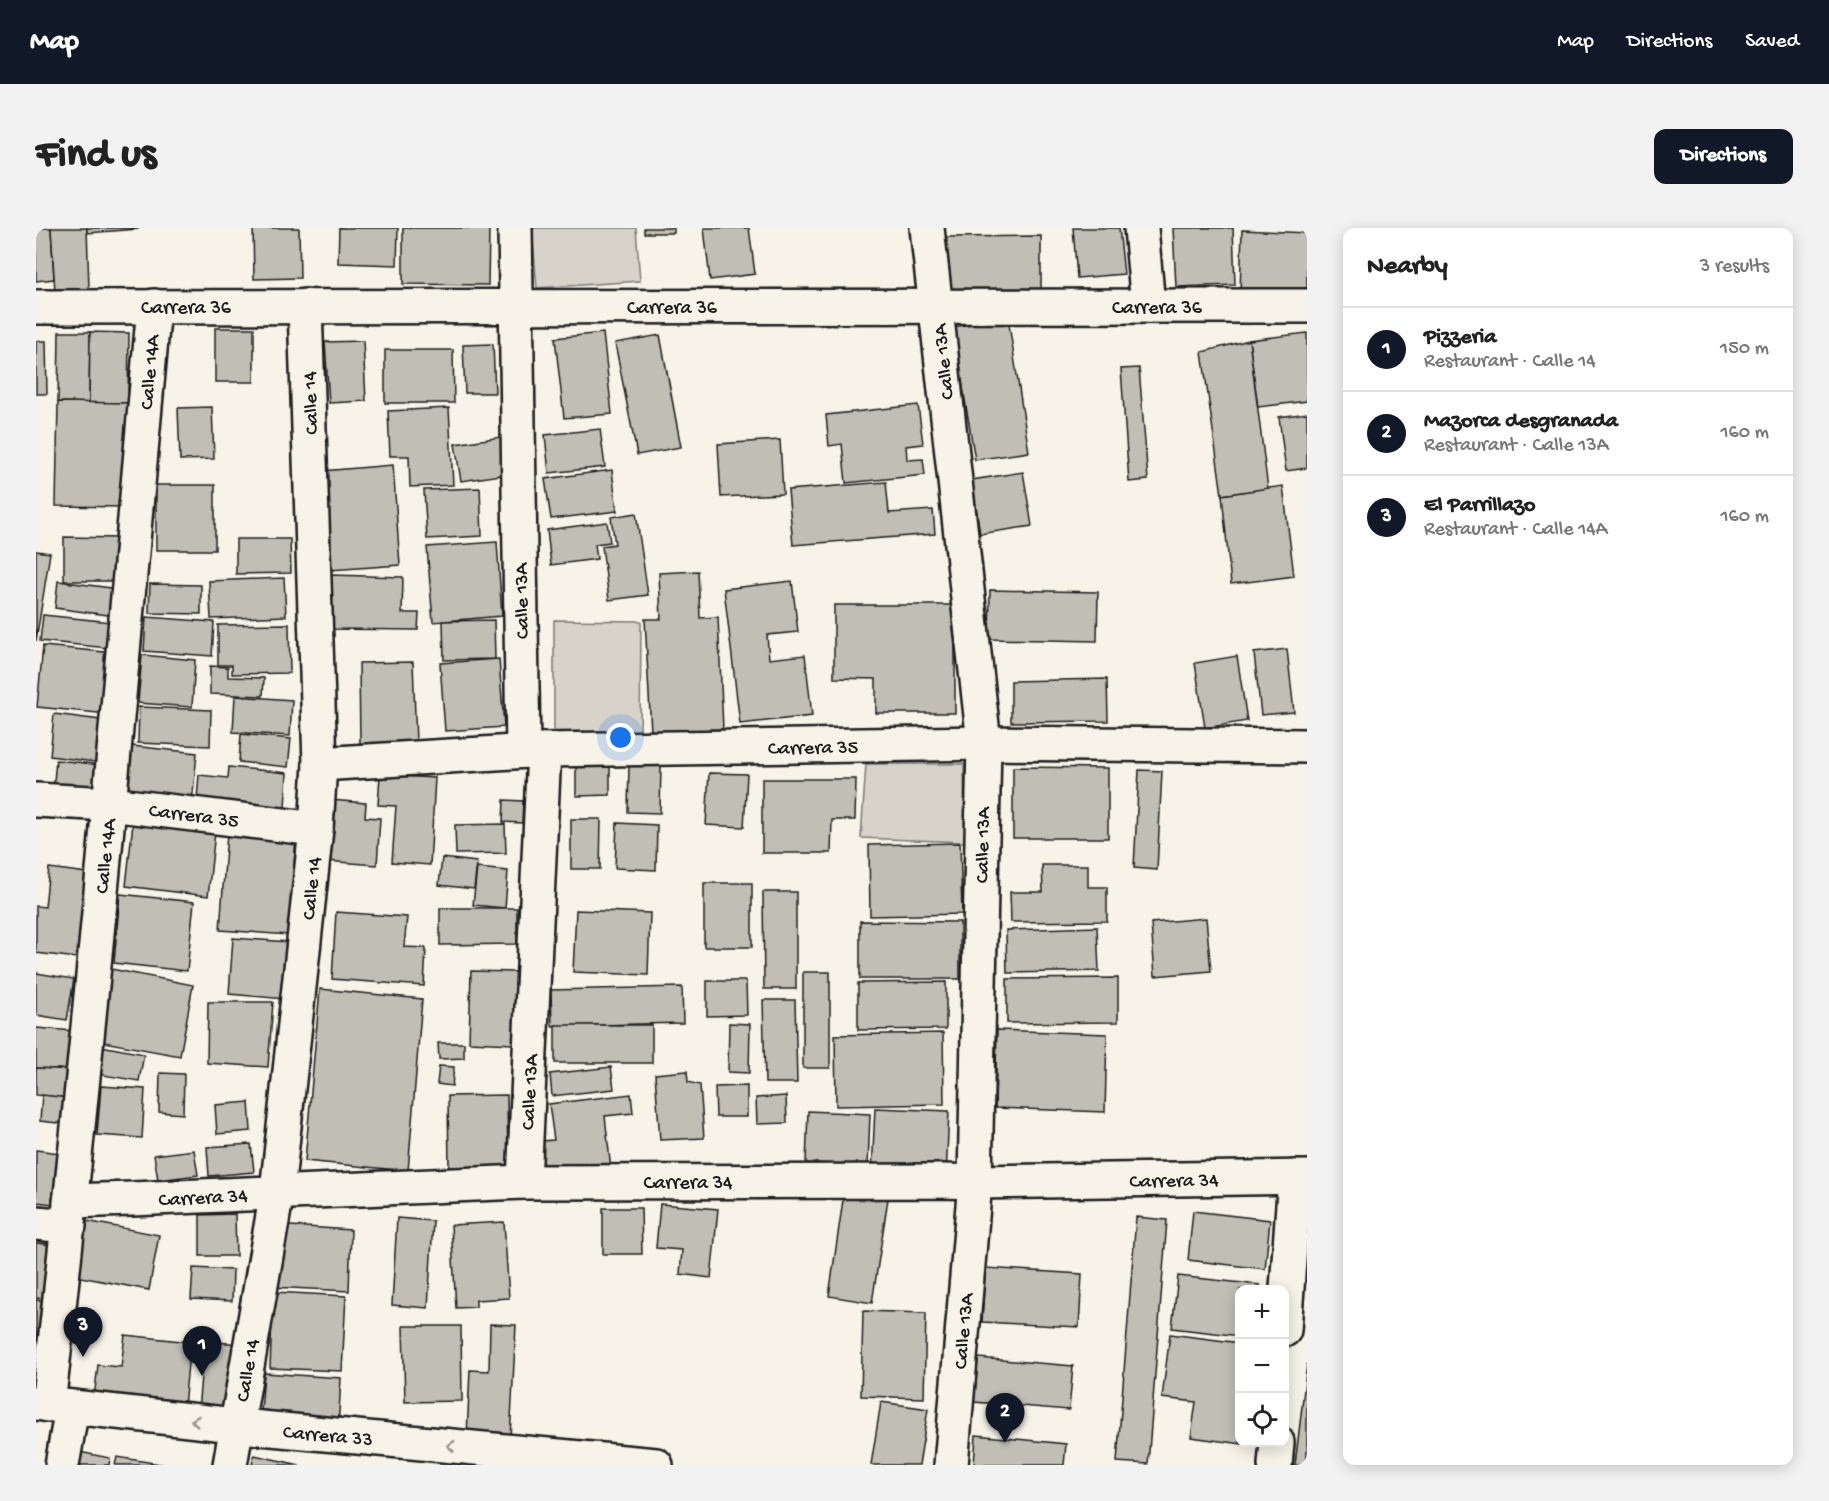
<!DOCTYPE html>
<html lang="en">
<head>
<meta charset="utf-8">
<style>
  :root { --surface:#fff; --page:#f2f2f2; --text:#222; --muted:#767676; --line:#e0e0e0; --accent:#111827 }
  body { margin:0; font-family:"Gochi Hand",sans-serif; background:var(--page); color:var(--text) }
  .controls { position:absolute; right:18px; bottom:18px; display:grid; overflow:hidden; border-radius:12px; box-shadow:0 3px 15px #0003 }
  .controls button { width:54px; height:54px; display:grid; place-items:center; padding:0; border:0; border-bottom:2px solid var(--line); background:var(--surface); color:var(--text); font:30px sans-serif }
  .you { position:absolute; left:585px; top:510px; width:21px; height:21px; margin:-15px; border:4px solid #fff; border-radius:50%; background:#1a73e8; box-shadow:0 0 0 9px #1a73e833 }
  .badge { display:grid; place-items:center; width:39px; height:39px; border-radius:50%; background:var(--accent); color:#fff; font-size:20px; font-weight:700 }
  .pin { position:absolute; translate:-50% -50px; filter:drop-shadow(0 2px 3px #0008) }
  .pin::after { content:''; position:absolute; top:32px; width:21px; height:18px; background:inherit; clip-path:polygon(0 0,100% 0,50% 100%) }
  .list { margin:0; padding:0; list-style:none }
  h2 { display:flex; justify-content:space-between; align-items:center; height:78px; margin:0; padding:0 24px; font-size:26px }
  h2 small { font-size:20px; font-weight:400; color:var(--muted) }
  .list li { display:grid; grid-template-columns:39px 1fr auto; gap:18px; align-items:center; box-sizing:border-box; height:84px; padding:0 24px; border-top:2px solid var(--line) }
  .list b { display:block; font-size:22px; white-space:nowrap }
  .list p { margin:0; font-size:20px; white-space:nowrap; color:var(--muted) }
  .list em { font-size:20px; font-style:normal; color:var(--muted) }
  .icon { flex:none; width:33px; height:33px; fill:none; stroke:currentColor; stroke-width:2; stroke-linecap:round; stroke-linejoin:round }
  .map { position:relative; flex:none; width:1271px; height:1237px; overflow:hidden; border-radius:12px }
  header { display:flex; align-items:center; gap:36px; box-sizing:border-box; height:84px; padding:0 30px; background:var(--accent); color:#fff }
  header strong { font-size:28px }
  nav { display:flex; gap:33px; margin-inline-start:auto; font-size:21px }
  .intro { display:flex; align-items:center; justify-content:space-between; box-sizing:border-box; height:144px; padding:0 36px }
  h1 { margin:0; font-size:42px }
  .button { padding:15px 27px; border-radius:12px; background:var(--accent); color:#fff; font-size:21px; font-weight:700 }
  main { display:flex; gap:36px; padding:0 36px }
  aside { flex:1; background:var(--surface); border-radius:12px; box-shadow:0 3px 15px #0003 }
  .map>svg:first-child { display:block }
  .green { fill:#d7d3cb; stroke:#7a7874; stroke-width:1.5 }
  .building { fill:#c0beb5; stroke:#1c1c1c; stroke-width:1.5 }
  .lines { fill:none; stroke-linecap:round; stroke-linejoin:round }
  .street-casing { stroke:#1c1c1c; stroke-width:38 }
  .secondary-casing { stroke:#1c1c1c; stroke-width:38 }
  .street { stroke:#f7f3e8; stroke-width:33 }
  .secondary { stroke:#f7f3e8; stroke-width:33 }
  .oneway { stroke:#94928c }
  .labels { text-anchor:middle; stroke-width:4.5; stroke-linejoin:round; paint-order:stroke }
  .street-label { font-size:20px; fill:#1c1c1c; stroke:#f7f3e8 }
</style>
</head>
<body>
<header>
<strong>Map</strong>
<nav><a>Map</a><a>Directions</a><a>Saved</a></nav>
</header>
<div class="intro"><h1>Find us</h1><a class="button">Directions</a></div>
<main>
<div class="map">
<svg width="1271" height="1237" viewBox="0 0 1271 1237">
  <rect width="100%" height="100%" fill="#f7f3e8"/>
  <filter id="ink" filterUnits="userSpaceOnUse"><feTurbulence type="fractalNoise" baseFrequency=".0167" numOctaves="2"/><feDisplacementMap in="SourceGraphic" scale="12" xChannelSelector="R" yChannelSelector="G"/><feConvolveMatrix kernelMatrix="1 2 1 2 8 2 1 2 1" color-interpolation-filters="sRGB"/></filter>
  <g filter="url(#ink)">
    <!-- green -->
    <g class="green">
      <path d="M 496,0 L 600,0 L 604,53 L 501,60 Z"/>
      <path d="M 518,392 L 605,393 L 604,508 L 518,507 Z"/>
      <path d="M 830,536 L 928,536 L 929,614 L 825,610 Z"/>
    </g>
    <!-- building -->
    <g class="building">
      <path d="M 0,0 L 15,0 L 18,51 L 0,53 Z"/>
      <path d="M 15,0 L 51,0 L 53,61 L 19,64 Z"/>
      <path d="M 51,0 L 102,0 L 102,1 L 51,5 Z"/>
      <path d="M 217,0 L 263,0 L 264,50 L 218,51 Z"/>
      <path d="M 303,0 L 362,0 L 361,37 L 302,35 Z"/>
      <path d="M 367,0 L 453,0 L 452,57 L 367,56 Z"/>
      <rect x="608" y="0" width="30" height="5"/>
      <path d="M 668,0 L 713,0 L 719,46 L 674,52 Z"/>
      <path d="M 1037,0 L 1083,0 L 1088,46 L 1041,50 Z"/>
      <path d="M 1137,0 L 1197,0 L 1199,57 L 1140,59 Z"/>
      <path d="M 1206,2 L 1271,5 L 1271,68 L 1204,65 Z"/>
      <path d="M 1005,8 L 1005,63 L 909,63 L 908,9 Z"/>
      <path d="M 972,90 L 993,224 L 939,232 L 917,99 Z"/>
      <rect x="179" y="100" width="39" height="54"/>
      <path d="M 23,104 L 54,104 L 53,175 L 22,174 Z"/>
      <path d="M 54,104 L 93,105 L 92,175 L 53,175 Z"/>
      <path d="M 567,105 L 576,186 L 528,190 L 519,110 Z"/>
      <path d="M 1271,105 L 1271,173 L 1222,179 L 1213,112 Z"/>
      <path d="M 624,107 L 645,219 L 601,227 L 579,115 Z"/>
      <path d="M 1213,112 L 1232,261 L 1186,267 L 1166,124 Z"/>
      <path d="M 0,113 L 10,113 L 11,166 L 0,166 Z"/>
      <path d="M 327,113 L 330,173 L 293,175 L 289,114 Z"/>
      <path d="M 457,116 L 459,165 L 429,165 L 427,117 Z"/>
      <path d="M 349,122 L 417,122 L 418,175 L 349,175 Z"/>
      <path d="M 1103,140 L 1112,252 L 1093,254 L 1085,141 Z"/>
      <path d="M 22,174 L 92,175 L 90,279 L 20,278 Z"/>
      <path d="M 882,177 L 887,216 L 870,218 L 871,232 L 887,231 L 889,247 L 810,255 L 806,216 L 793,218 L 790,187 Z"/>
      <path d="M 176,179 L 178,231 L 144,232 L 142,180 Z"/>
      <path d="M 413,180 L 417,257 L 374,259 L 373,228 L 354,228 L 352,183 Z"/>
      <path d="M 1271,185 L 1271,240 L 1250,243 L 1243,189 Z"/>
      <path d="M 564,201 L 569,239 L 513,245 L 509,207 Z"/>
      <path d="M 465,209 L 471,246 L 425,253 L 419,216 Z"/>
      <path d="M 744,212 L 747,266 L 685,269 L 682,216 Z"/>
      <path d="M 357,237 L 364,337 L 294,342 L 286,243 Z"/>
      <path d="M 576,242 L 581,283 L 515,291 L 509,251 Z"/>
      <path d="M 987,244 L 996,298 L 944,306 L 936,252 Z"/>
      <path d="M 850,254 L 853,285 L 897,282 L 899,306 L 757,317 L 752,262 Z"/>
      <rect x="120" y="257" width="59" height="65"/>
      <path d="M 1247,258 L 1258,348 L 1195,356 L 1186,267 Z"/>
      <path d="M 444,260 L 446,308 L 391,311 L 388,262 Z"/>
      <path d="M 600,285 L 612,367 L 573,372 L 566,318 L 579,316 L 575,289 Z"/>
      <path d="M 571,294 L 574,314 L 559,316 L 561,331 L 515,337 L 511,302 Z"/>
      <path d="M 28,309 L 83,310 L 83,353 L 28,353 Z"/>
      <path d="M 200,311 L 254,311 L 255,345 L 200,346 Z"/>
      <path d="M 461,314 L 466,388 L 397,394 L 391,319 Z"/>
      <path d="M 0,323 L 14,325 L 0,413 Z"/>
      <path d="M 662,343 L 664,390 L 682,389 L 687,501 L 615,504 L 609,391 L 625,391 L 623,345 Z"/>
      <path d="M 294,347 L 367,349 L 366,385 L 383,385 L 382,402 L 293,401 Z"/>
      <path d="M 248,350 L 250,388 L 175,391 L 173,353 Z"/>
      <path d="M 22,353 L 82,361 L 79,388 L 19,380 Z"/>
      <path d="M 756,353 L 762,404 L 731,407 L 733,431 L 769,427 L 776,488 L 704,496 L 688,361 Z"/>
      <path d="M 114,356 L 165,357 L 165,386 L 113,385 Z"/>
      <path d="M 954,362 L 1062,364 L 1061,413 L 953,411 Z"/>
      <path d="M 798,377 L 919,377 L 919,485 L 840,485 L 840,451 L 798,450 Z"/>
      <path d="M 7,387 L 75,394 L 72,420 L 4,413 Z"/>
      <path d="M 110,389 L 178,394 L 176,428 L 108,423 Z"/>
      <path d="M 458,392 L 459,431 L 408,432 L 407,393 Z"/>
      <path d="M 253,396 L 254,445 L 196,446 L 196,437 L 182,437 L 182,397 Z"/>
      <path d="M 7,418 L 78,425 L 72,486 L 1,479 Z"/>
      <path d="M 1251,421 L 1258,484 L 1225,487 L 1218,425 Z"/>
      <path d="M 106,427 L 159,432 L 156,479 L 102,475 Z"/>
      <path d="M 1201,428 L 1211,493 L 1169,500 L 1159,435 Z"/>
      <path d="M 463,431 L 468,499 L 409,503 L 404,435 Z"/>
      <path d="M 377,434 L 380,515 L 324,516 L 323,435 Z"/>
      <path d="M 174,438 L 192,439 L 192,449 L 228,450 L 227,468 L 174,466 Z"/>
      <path d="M 1071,451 L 1072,493 L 975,494 L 975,453 Z"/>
      <path d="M 199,468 L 256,472 L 254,508 L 197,504 Z"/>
      <path d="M 103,479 L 175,482 L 174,518 L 102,515 Z"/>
      <path d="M 18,486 L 72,493 L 66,535 L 14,528 Z"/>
      <path d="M 205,506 L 255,511 L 252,539 L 203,534 Z"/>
      <path d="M 96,518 L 161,525 L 156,575 L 91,568 Z"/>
      <path d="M 20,532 L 66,537 L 63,568 L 17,564 Z"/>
      <path d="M 574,536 L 574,567 L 540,568 L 540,537 Z"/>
      <path d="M 593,537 L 625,537 L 624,585 L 592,584 Z"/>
      <path d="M 193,539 L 251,545 L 249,580 L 161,571 L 163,547 L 192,550 Z"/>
      <path d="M 977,539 L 1072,540 L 1072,610 L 977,610 Z"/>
      <path d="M 1103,542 L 1126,543 L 1121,642 L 1098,640 Z"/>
      <path d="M 673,545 L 711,546 L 708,599 L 670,597 Z"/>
      <path d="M 344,547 L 399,550 L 394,637 L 356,634 L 360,578 L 342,577 Z"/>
      <path d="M 726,551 L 820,551 L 819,592 L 796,592 L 795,625 L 726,625 Z"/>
      <path d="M 294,572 L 330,575 L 329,589 L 344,590 L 341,637 L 290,633 Z"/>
      <path d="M 468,572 L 487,573 L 486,595 L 467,594 Z"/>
      <path d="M 535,591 L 565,591 L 564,641 L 535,641 Z"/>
      <path d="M 97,595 L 179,604 L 172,668 L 90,658 Z"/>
      <path d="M 581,595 L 621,597 L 620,642 L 579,640 Z"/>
      <path d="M 469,596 L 470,625 L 420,626 L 419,597 Z"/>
      <path d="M 191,605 L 260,610 L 253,707 L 184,702 Z"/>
      <path d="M 924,615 L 926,686 L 834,688 L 833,617 Z"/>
      <path d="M 406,630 L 441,634 L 438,661 L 403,657 Z"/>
      <path d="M 1006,637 L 1052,637 L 1052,659 L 1071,659 L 1071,693 L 975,694 L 974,664 L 1007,664 Z"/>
      <path d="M 13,640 L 51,645 L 41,730 L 0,725 L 0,678 L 9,679 Z"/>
      <path d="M 441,640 L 472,643 L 469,680 L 437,677 Z"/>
      <rect x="668" y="655" width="48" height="64"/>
      <path d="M 727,664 L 760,664 L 760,761 L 728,761 Z"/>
      <path d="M 84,666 L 158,674 L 151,743 L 78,735 Z"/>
      <path d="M 404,680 L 481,680 L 481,716 L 404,717 Z"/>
      <path d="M 540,682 L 614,685 L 612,747 L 537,744 Z"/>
      <path d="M 300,684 L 371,689 L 368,719 L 390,720 L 388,758 L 296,751 Z"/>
      <path d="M 1170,690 L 1175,743 L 1119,748 L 1115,695 Z"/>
      <path d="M 824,693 L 924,694 L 924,751 L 824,751 Z"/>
      <path d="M 1061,699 L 1063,743 L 971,745 L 970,702 Z"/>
      <path d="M 197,710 L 253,714 L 249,771 L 193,766 Z"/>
      <path d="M 75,741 L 157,757 L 144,828 L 62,813 Z"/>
      <path d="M 435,743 L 480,744 L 478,816 L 433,814 Z"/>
      <rect x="767" y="744" width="27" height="96"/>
      <path d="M 0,745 L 38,751 L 31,792 L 0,787 Z"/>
      <path d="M 1082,750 L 1082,794 L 971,795 L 971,751 Z"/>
      <path d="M 671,753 L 710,753 L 711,787 L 671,788 Z"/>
      <path d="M 910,754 L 910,801 L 822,802 L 822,755 Z"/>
      <path d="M 646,759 L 647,795 L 516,798 L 515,762 Z"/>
      <path d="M 284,761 L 386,771 L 372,943 L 269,933 Z"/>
      <path d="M 727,772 L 759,772 L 761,855 L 729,855 Z"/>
      <path d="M 172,774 L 237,774 L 232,839 L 171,835 Z"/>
      <path d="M 693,795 L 714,796 L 713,845 L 692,844 Z"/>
      <rect x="519" y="797" width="97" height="38"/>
      <path d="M 0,800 L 38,803 L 35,842 L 0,840 Z"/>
      <path d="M 961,802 L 1071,806 L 1069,884 L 959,880 Z"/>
      <path d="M 907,805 L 908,876 L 800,878 L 799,807 Z"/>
      <path d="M 402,815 L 428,815 L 428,830 L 403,831 Z"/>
      <path d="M 65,818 L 108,826 L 103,853 L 61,846 Z"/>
      <path d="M 403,838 L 418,839 L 416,858 L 401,856 Z"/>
      <path d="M 575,839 L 578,861 L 516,868 L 514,846 Z"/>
      <path d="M 0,840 L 35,842 L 32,870 L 0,867 Z"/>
      <path d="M 651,843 L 652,854 L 664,857 L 668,910 L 624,912 L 619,846 Z"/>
      <path d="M 124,845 L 148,846 L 147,886 L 123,884 Z"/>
      <path d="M 65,858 L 109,861 L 106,910 L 61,907 Z"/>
      <path d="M 711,858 L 711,889 L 680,889 L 679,859 Z"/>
      <path d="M 595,866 L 597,885 L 569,888 L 575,942 L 509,949 L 505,913 L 518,912 L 513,876 Z"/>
      <path d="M 6,867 L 32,870 L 30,896 L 4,893 Z"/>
      <path d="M 471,867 L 472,940 L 413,940 L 412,868 Z"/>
      <path d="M 750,868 L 751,895 L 721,896 L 720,870 Z"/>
      <path d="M 213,874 L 215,903 L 181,906 L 179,877 Z"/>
      <path d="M 839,880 L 913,883 L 910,948 L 836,945 Z"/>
      <path d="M 772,883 L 834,886 L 832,937 L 770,935 Z"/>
      <path d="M 215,916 L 218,944 L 173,948 L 171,919 Z"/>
      <path d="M 0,922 L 23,925 L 17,976 L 0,974 Z"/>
      <path d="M 158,922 L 162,947 L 122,952 L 118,927 Z"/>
      <path d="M 808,965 L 852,971 L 836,1075 L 793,1068 Z"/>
      <path d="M 624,976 L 682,981 L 675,1050 L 644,1046 L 646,1022 L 620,1020 Z"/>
      <path d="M 567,980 L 605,980 L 606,1026 L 567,1026 Z"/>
      <path d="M 1157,983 L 1234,992 L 1229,1041 L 1152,1032 Z"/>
      <path d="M 199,986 L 200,1028 L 164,1028 L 164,987 Z"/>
      <path d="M 1100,989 L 1131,992 L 1112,1236 L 1081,1234 Z"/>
      <path d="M 361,990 L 397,993 L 392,1080 L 356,1077 Z"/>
      <path d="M 45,992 L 123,1007 L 113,1062 L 34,1047 Z"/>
      <path d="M 468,994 L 473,1070 L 440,1072 L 440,1079 L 420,1080 L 415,997 Z"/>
      <path d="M 239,997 L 315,1002 L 313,1063 L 236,1059 Z"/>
      <path d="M 0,1015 L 18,1017 L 12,1071 L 0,1070 Z"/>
      <path d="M 157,1040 L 197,1042 L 196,1073 L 155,1071 Z"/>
      <path d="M 949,1040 L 1046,1046 L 1043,1099 L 946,1094 Z"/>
      <path d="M 1142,1048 L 1224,1057 L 1224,1062 L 1204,1062 L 1204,1108 L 1136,1100 Z"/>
      <path d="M 237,1064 L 310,1068 L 306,1143 L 234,1140 Z"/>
      <path d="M 0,1072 L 16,1074 L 0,1170 Z"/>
      <path d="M 827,1083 L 890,1085 L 888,1170 L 825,1168 Z"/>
      <path d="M 454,1096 L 480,1097 L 474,1210 L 431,1208 L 434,1142 L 453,1143 Z"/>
      <path d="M 367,1098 L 425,1098 L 426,1173 L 369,1174 Z"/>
      <path d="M 1134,1106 L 1204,1115 L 1204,1214 L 1206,1214 L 1206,1216 L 1155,1209 L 1160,1174 L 1126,1170 Z"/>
      <path d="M 89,1107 L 154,1114 L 148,1179 L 58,1170 L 62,1137 L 85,1139 Z"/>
      <path d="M 168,1113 L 203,1116 L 196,1187 L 162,1183 Z"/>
      <path d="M 942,1130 L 1037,1138 L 1033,1182 L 938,1174 Z"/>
      <path d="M 1271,1136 L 1271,1237 L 1259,1237 Z"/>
      <path d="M 228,1145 L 305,1150 L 302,1201 L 224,1196 Z"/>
      <path d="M 845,1174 L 892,1181 L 883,1237 L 835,1237 Z"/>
      <path d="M 940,1207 L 1030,1216 L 1028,1237 L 938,1237 Z"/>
      <path d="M 38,1223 L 74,1230 L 73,1237 L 35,1237 Z"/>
      <path d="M 218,1227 L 264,1237 L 216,1237 Z"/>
      <path d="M 81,1229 L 130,1237 L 79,1237 Z"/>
    </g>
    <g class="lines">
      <defs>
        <g id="street">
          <path d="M 479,0 L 487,523"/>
          <path d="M 1105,0 L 1112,78"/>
          <path d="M 0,79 L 1271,78"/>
          <path d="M 284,536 L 508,522 L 948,515 L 1271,518"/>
          <path d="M 0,572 L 74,576 L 280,601"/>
          <path d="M 488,954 L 508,522"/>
          <path d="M 34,973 L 96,971 L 488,954 L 907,953 L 939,954 L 1271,949"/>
          <path d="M 0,995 L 33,998"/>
          <path d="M 1248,1102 L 1259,949"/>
          <path d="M 12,1177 C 54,811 85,445 118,78"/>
          <path d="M 26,1237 L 36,1180"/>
          <path d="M 194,1237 L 241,964 L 280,601 L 284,536 L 269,78"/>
          <path d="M 1239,1237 L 1241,1214"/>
        </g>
        <g id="secondary">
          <path d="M 891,0 L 948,515 L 939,954 L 915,1237"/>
          <path d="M 0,1175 L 225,1200 L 620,1237"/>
        </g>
      </defs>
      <!-- street casing -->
      <use href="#street" class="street-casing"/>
      <!-- secondary casing -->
      <use href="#secondary" class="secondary-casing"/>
      <!-- street -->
      <use href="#street" class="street"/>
      <!-- secondary -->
      <use href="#secondary" class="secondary"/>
    </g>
    <!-- one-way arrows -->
    <defs><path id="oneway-chevron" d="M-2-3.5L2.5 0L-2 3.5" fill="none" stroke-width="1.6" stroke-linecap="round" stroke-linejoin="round" transform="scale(1.5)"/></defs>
    <g class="oneway">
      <use href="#oneway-chevron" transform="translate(159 1193) rotate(-174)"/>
      <use href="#oneway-chevron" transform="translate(415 1218) rotate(-175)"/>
    </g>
  </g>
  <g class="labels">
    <!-- street labels -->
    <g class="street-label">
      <text x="150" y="85">Carrera 36</text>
      <text x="636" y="85">Carrera 36</text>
      <text x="1121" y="85">Carrera 36</text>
      <text transform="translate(906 134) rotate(-96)" y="7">Calle 13A</text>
      <text transform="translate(112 144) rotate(-85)" y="7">Calle 14A</text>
      <text transform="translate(273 175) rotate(-92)" y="7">Calle 14</text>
      <text transform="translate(484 373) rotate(-91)" y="7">Calle 13A</text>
      <text transform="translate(777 518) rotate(-1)" y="7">Carrera 35</text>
      <text transform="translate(158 586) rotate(7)" y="7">Carrera 35</text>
      <text transform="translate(945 617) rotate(-89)" y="7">Calle 13A</text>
      <text transform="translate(68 628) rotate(-84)" y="7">Calle 14A</text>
      <text transform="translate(274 660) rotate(-84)" y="7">Calle 14</text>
      <text transform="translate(492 864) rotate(-87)" y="7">Calle 13A</text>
      <text transform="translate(1138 951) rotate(-1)" y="7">Carrera 34</text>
      <text x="652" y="960">Carrera 34</text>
      <text transform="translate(167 968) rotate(-3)" y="7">Carrera 34</text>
      <text transform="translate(926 1103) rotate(-85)" y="7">Calle 13A</text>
      <text transform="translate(210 1142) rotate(-80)" y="7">Calle 14</text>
      <text transform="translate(292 1206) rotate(5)" y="7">Carrera 33</text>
    </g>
  </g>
</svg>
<div class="controls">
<button>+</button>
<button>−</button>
<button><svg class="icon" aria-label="locate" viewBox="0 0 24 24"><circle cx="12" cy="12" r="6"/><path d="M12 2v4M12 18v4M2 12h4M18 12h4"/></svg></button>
</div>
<div class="you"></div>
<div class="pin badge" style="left:166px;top:1148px">1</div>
<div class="pin badge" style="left:969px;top:1215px">2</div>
<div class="pin badge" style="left:47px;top:1129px">3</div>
</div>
<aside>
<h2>Nearby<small>3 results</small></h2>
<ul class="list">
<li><span class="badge">1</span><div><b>Pizzeria</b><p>Restaurant · Calle 14</p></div><em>150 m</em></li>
<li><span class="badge">2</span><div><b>Mazorca desgranada</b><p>Restaurant · Calle 13A</p></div><em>160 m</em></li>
<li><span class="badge">3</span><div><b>El Parrillazo</b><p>Restaurant · Calle 14A</p></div><em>160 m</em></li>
</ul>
</aside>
</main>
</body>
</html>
